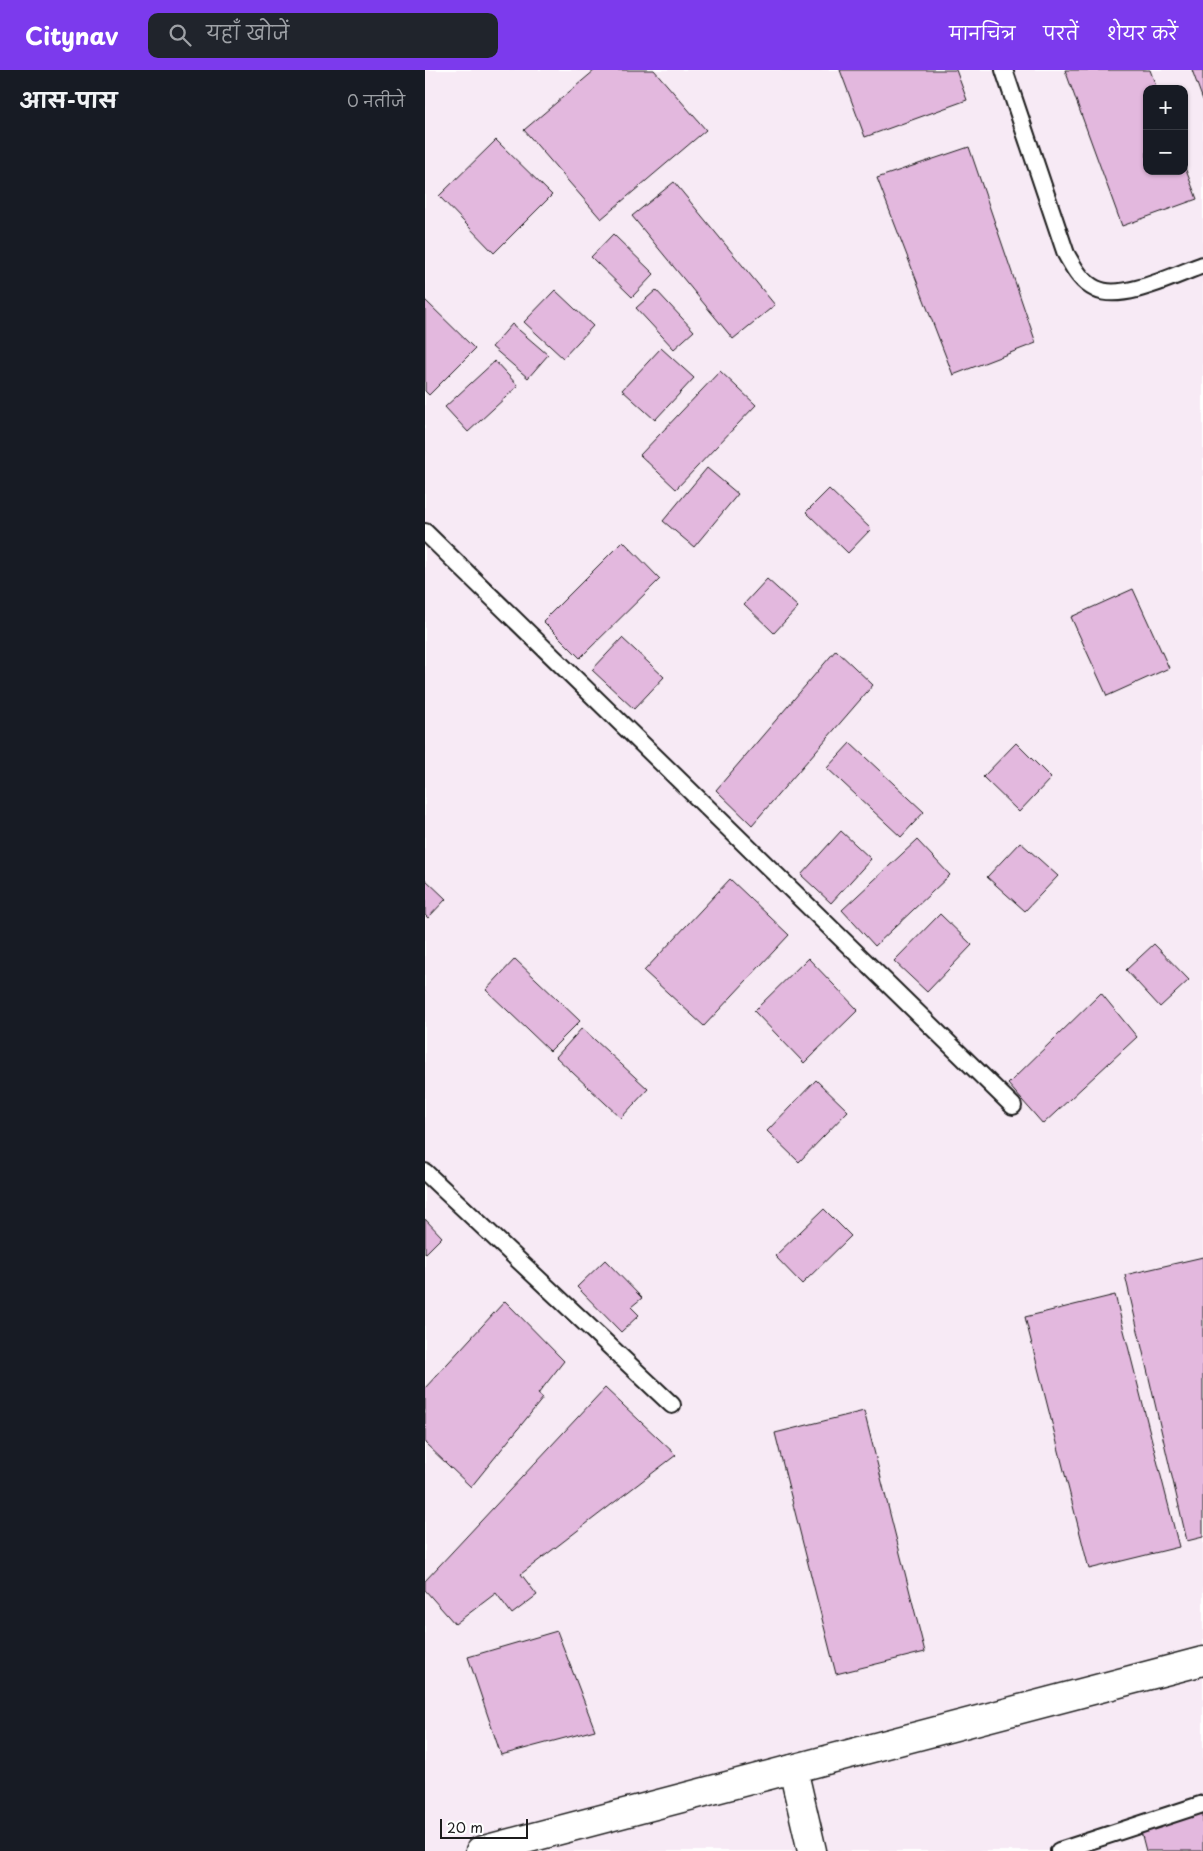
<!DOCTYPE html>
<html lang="hi">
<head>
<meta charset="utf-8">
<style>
  :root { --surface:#171b24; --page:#20242c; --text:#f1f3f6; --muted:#9ea1a6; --line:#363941; --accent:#7c3aed }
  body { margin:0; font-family:"Playpen Sans","Playpen Sans Deva",sans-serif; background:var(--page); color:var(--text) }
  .controls { position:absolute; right:15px; top:15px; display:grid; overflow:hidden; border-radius:10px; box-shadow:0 1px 4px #0004 }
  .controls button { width:45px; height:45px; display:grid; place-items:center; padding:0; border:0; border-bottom:1px solid var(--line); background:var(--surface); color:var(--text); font:25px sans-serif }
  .scale { position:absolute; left:15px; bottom:12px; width:88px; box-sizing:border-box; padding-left:5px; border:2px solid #1c1c1c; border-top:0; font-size:14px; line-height:18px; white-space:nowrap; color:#1c1c1c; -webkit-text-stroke:4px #fff; paint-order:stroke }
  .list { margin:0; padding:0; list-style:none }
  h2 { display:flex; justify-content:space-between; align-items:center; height:65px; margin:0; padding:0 20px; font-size:21px }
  h2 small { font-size:16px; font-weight:400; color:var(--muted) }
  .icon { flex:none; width:28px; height:28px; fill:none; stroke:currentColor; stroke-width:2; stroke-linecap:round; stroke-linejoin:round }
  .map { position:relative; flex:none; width:778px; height:1781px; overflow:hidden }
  header { display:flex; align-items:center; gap:30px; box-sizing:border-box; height:70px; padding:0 25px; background:var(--accent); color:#fff }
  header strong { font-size:24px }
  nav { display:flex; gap:28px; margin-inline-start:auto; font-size:18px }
  .search { width:350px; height:45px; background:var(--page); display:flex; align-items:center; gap:12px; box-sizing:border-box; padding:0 18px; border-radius:10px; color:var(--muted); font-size:19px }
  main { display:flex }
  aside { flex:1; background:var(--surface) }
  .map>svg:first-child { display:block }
  .built { fill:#f7eaf5; fill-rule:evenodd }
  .building { fill:#e3b8de; stroke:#1c1c1c }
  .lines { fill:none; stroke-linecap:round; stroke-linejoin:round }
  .service-casing { stroke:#1c1c1c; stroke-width:20 }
  .minor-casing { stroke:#1c1c1c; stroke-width:31 }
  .tertiary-casing { stroke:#1c1c1c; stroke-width:31 }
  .service { stroke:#fff; stroke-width:16 }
  .minor { stroke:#fff; stroke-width:28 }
  .tertiary { stroke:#fff; stroke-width:28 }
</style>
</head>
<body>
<header>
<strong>Citynav</strong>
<div class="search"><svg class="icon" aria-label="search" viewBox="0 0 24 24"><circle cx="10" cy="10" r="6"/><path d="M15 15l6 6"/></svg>यहाँ खोजें</div>
<nav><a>मानचित्र</a><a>परतें</a><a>शेयर करें</a></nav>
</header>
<main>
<aside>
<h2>आस-पास<small>0 नतीजे</small></h2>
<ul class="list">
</ul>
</aside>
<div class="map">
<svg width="778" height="1781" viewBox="0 0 778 1781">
  <rect width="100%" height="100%" fill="#fff"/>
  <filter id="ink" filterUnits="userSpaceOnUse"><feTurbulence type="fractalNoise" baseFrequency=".02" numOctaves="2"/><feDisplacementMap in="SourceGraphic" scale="10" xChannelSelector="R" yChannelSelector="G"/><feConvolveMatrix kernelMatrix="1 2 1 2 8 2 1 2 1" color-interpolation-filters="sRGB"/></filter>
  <g filter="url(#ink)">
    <!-- built -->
    <path class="built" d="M 0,0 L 778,0 L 778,1781 L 0,1781 ZM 722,19 L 759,19 L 759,101 L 722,101 Z"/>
    <!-- building -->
    <g class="building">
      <path d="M 170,0 L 229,0 L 281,60 L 176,149 L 99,60 Z"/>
      <path d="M 415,0 L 531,0 L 542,30 L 440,67 Z"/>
      <path d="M 640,0 L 725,0 L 732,19 L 722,19 L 722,101 L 759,101 L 759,95 L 772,129 L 697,156 Z"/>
      <path d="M 767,0 L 778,0 L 778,30 Z"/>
      <path d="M 71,70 L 127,125 L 69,183 L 14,126 Z"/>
      <path d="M 544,77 L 611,273 L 528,305 L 452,108 Z"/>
      <path d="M 249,112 L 350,235 L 308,269 L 207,146 Z"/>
      <path d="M 188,164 L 229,204 L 207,227 L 166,187 Z"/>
      <path d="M 130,220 L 168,256 L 138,288 L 99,252 Z"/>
      <path d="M 231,220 L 269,261 L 249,279 L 211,238 Z"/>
      <path d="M 0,230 L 50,279 L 4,325 L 0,321 Z"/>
      <path d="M 87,254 L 123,285 L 103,308 L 67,277 Z"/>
      <path d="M 236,278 L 269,308 L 230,350 L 197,320 Z"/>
      <path d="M 70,291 L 93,316 L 43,362 L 20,337 Z"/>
      <path d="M 295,301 L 331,335 L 251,419 L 215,385 Z"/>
      <path d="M 282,398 L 313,424 L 269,477 L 238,451 Z"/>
      <path d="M 404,419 L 446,459 L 423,483 L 381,442 Z"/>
      <path d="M 198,471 L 235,509 L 155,588 L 118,551 Z"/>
      <path d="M 342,509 L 373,537 L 349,563 L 319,534 Z"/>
      <path d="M 708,519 L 744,598 L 682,626 L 646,547 Z"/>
      <path d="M 197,568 L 239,607 L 209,639 L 167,600 Z"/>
      <path d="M 411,580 L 448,615 L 327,755 L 291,720 Z"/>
      <path d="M 425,673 L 499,742 L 476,767 L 402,698 Z"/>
      <path d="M 591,673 L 626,708 L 594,742 L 558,707 Z"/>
      <path d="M 416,761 L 446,789 L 406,833 L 376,805 Z"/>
      <path d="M 492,770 L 525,805 L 450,876 L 417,840 Z"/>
      <path d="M 595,772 L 633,806 L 600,841 L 562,807 Z"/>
      <path d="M 0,809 L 21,829 L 3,848 L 0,845 Z"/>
      <path d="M 305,809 L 364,865 L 279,956 L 219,901 Z"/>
      <path d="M 515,844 L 547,875 L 502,922 L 469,891 Z"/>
      <path d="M 729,874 L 764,910 L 735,937 L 701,900 Z"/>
      <path d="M 383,888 L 433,940 L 379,993 L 329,941 Z"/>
      <path d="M 90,889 L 155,951 L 125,981 L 61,920 Z"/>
      <path d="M 676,923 L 712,967 L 618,1054 L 583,1014 Z"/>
      <path d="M 157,958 L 223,1019 L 196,1048 L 131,987 Z"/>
      <path d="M 391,1010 L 423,1041 L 374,1092 L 342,1061 Z"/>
      <path d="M 399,1139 L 426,1166 L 377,1214 L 350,1186 Z"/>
      <path d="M 0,1149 L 17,1167 L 0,1184 Z"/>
      <path d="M 778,1187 L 778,1467 L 762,1471 L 700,1205 Z"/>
      <path d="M 180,1190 L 217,1228 L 206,1237 L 214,1245 L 196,1262 L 152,1217 Z"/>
      <path d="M 690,1225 L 754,1477 L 664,1499 L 600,1247 Z"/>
      <path d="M 80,1231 L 139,1291 L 113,1324 L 118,1328 L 46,1417 L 0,1373 L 0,1318 Z"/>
      <path d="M 180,1318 L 251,1385 L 96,1504 L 112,1525 L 87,1544 L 71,1523 L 30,1554 L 0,1520 L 0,1511 Z"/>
      <path d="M 439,1341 L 500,1582 L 411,1604 L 350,1363 Z"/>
      <path d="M 132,1561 L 170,1660 L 76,1685 L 43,1587 Z"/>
      <path d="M 778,1742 L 778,1781 L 721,1781 L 715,1758 Z"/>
    </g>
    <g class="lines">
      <defs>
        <g id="service">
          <path d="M 579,0 L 641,184 C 649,198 656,212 671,219 C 697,232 752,204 778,195"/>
          <path d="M 0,462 L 588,1036"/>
          <path d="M 0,1102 L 247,1335"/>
          <path d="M 634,1781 L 778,1734"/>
        </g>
        <path id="minor" d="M 368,1699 L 387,1781"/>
        <path id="tertiary" d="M 55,1781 L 778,1591"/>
      </defs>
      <!-- service casing -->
      <use href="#service" class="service-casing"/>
      <!-- minor casing -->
      <use href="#minor" class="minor-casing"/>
      <!-- tertiary casing -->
      <use href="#tertiary" class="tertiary-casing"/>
      <!-- service -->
      <use href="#service" class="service"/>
      <!-- minor -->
      <use href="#minor" class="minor"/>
      <!-- tertiary -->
      <use href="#tertiary" class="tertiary"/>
    </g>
  </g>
</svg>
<div class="controls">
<button>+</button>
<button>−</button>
</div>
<div class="scale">20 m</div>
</div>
</main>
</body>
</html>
